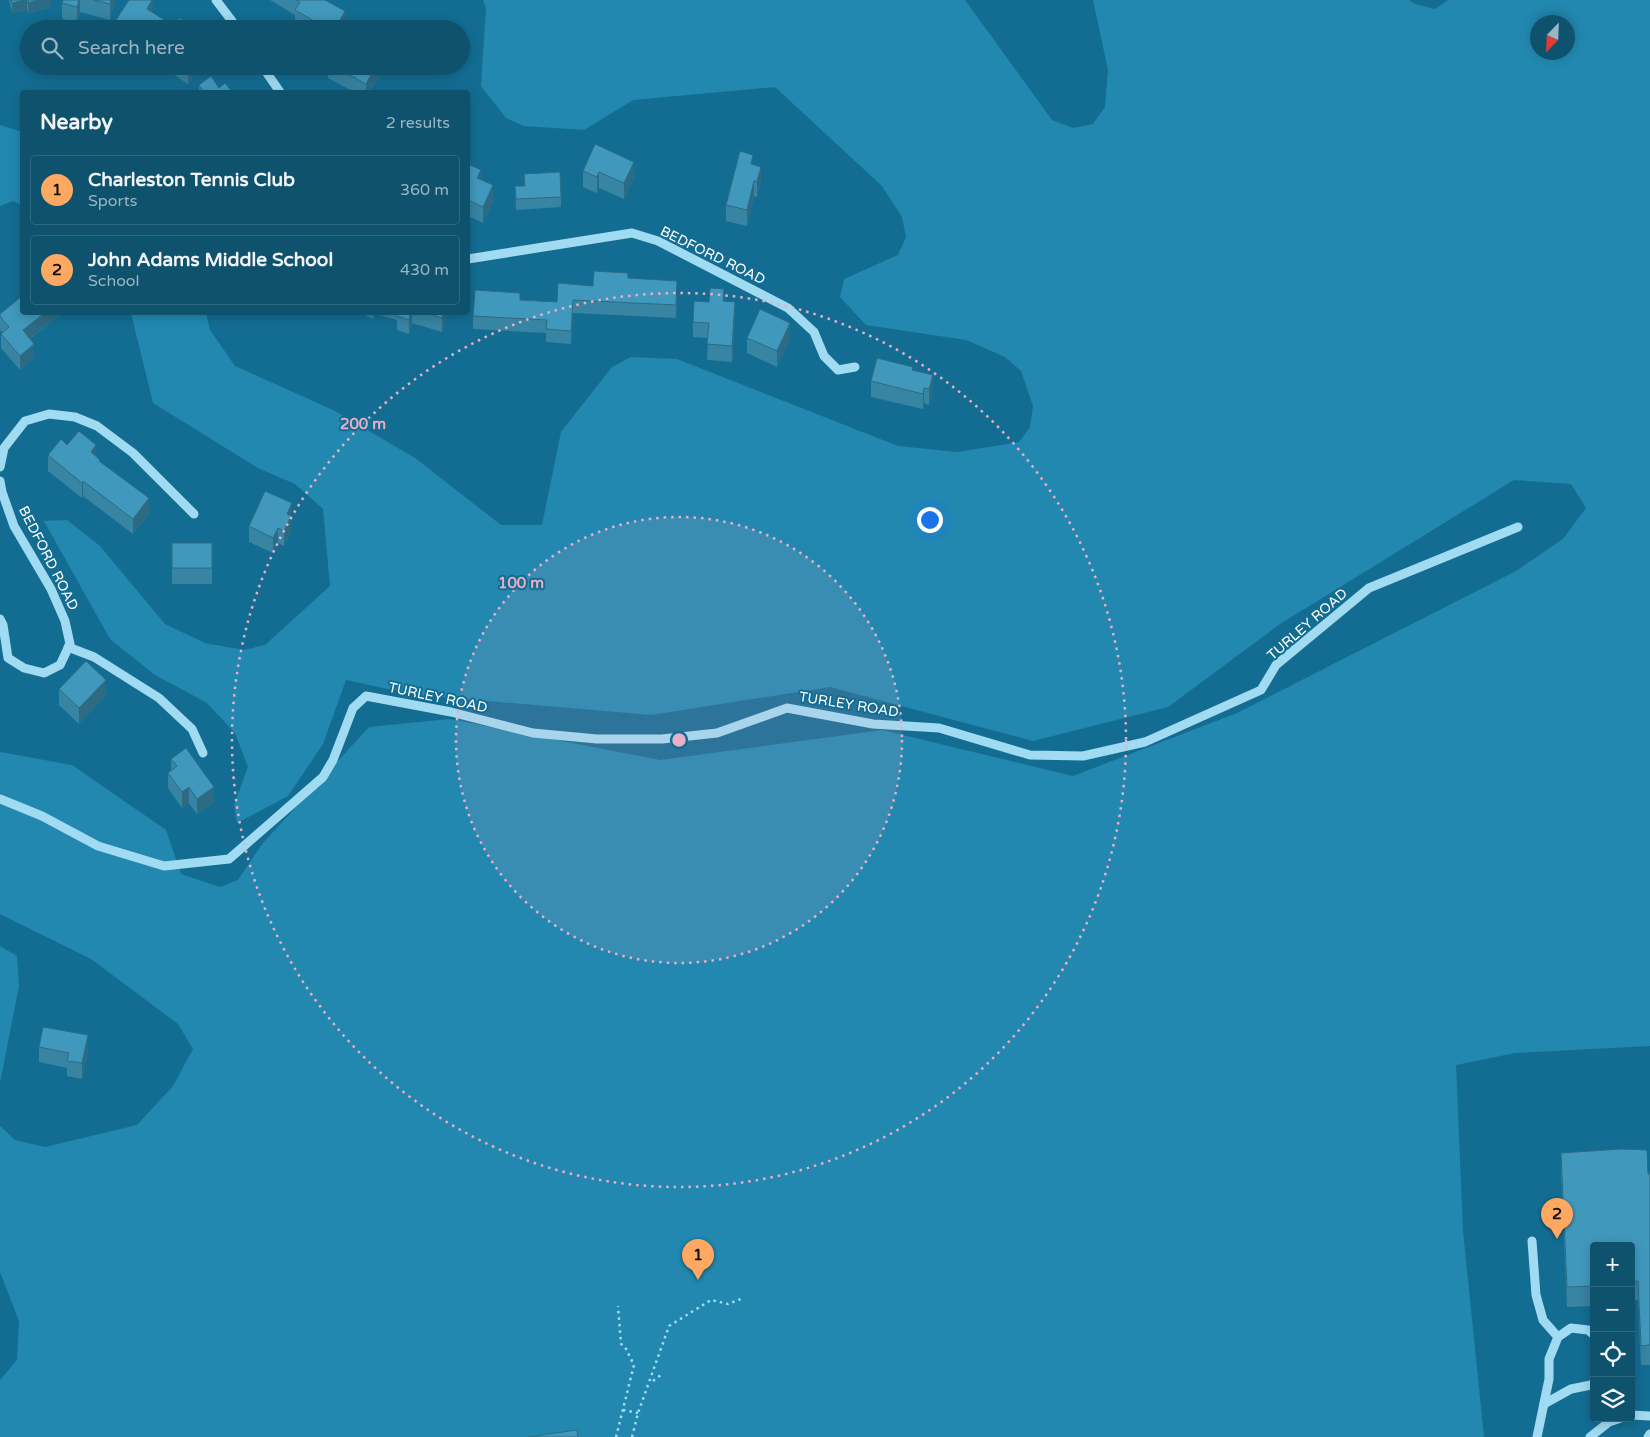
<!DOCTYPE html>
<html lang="en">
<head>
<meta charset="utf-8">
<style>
  :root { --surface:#0e526e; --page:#175873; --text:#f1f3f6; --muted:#9bb6c2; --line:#2e6981; --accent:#ffa862 }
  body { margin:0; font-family:"Varela Round",sans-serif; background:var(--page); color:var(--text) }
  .controls { position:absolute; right:15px; bottom:15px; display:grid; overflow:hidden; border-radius:5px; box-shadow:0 2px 12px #0003 }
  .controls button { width:45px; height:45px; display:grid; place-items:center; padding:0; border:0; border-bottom:1px solid var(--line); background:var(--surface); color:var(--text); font:25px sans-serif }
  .compass { position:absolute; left:1530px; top:15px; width:45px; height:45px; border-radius:50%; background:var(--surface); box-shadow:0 2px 12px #0003; rotate:203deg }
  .you { position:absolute; left:929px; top:519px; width:18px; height:18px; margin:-12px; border:4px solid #fff; border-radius:50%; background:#1a73e8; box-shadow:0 0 0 8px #1a73e833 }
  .badge { display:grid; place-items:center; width:32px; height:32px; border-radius:50%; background:var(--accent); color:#111; font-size:16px; font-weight:700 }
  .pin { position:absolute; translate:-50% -41px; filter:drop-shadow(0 1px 2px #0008) }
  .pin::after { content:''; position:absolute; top:26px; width:18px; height:15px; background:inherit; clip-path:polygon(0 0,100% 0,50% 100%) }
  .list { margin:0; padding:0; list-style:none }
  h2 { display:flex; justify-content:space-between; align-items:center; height:65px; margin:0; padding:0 20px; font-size:21px }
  h2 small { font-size:16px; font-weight:400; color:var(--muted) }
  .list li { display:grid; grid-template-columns:32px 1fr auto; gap:15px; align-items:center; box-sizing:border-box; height:70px; margin:0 10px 10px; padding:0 10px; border:1px solid var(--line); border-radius:5px }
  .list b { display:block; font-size:19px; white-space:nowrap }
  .list p { margin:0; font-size:16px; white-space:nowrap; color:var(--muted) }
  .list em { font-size:16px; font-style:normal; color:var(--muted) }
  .icon { flex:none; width:28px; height:28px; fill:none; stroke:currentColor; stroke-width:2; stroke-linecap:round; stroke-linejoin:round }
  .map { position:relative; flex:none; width:1650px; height:1437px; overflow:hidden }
  .search { position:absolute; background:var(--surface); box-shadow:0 2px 12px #0003; left:20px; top:20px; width:450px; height:55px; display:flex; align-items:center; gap:12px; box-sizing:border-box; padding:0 18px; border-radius:28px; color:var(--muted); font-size:19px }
  .panel { position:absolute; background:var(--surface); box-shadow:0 2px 12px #0003; left:20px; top:90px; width:450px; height:225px; border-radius:5px }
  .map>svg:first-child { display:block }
  .green { fill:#2288b0; fill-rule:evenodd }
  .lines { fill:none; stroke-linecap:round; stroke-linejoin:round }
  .path { stroke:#a1dbf2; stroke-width:2.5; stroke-dasharray:2.5 4; stroke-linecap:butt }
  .minor { stroke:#a1dbf2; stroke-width:9 }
  .wall { fill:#3784a3 }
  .shaded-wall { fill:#2d6b84 }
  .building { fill:#4099bd; stroke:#2d6b84 }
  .ring { fill:none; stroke:#eaaec6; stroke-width:2.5; stroke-dasharray:2.5 5 }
  .labels { text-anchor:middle; stroke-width:4; stroke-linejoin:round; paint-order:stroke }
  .street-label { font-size:14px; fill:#fff; stroke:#136d93 }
  .centre { fill:#eaaec6; stroke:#136d93; stroke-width:2.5 }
  .ring-label { font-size:15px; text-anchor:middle; font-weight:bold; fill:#eaaec6; stroke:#136d93; stroke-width:4; stroke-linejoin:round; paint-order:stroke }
</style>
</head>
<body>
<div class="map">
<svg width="1650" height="1437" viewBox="0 0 1650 1437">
  <rect width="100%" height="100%" fill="#136d93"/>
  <!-- green -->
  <g class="green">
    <path d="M 483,0 L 965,0 L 1052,120 L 1073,128 L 1093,124 L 1105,107 L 1108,70 L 1093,0 L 1409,0 L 1415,4 L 1435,9 L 1448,0 L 1650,0 L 1650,1046 L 1515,1053 L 1456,1065 L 1463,1231 L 1484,1437 L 0,1437 L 0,1380 L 17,1360 L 19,1321 L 0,1272 L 0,1126 L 15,1140 L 45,1147 L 137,1125 L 173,1086 L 193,1049 L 178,1024 L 91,959 L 0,914 L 0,752 L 72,765 L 166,830 L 181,874 L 220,887 L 238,880 L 263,843 L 369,727 L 449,719 L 660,760 L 882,730 L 1073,776 L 1237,713 L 1516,571 L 1563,539 L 1586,508 L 1571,484 L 1514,480 L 1280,624 L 1168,707 L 1033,741 L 830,687 L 651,715 L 416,695 L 346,680 L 323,744 L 288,796 L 237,823 L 234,805 L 248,767 L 235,733 L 207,703 L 155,675 L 110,639 L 44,521 L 67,520 L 100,546 L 165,624 L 205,643 L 244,650 L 265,645 L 330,586 L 323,509 L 295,484 L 258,468 L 153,403 L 131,313 L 206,313 L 210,330 L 235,366 L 333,410 L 415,458 L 501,525 L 542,525 L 561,432 L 612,367 L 631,357 L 677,359 L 898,446 L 957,452 L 1019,442 L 1030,427 L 1033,406 L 1021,371 L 1005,357 L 966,340 L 866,325 L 840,297 L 844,279 L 898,255 L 906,237 L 902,217 L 882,186 L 775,87 L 633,100 L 584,130 L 524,126 L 506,118 L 481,86 L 486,8 ZM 1538,22 L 1568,22 L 1568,52 L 1538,52 Z"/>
    <path d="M 0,125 L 22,132 L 22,205 L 13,201 L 0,206 Z"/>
    <path d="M 0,946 L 17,956 L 19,986 L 0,1083 Z"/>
  </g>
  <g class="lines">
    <!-- path -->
    <g class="path">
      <path d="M 653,1381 L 661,1375"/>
      <path d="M 623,1410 L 638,1413"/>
      <path d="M 616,1437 L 634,1365 L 625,1347 L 621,1344 L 618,1306"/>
      <path d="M 632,1437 L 638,1413 L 669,1326 L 711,1300 L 728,1304 L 741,1299"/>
    </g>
    <!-- minor -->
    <g class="minor">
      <path d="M 216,0 L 238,29"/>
      <path d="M 262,66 L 280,92"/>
      <path d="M 468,259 L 632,233 L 658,241 L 788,308 L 814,332 L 824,356 L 838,370 L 855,367"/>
      <path d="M 0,467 L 4,448 L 25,421 L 49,414 L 75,417 L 97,426 L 133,453 L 194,514"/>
      <path d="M 0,481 L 2,492 L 14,526 L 51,589 L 65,621 L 70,644 L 60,665 L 44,673 L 24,668 L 8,658 L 3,625 L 0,619"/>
      <path d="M 68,647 L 94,657 L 159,698 L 192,729 L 203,753"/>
      <path d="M 0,799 L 42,816 L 98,846 L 164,866 L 229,859 L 323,777 L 333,760 L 353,708 L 366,696 L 451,712 L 533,733 L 597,739 L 662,739 L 717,733 L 787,708 L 873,724 L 939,728 L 1030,755 L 1083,756 L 1145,742 L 1261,690 L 1276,665 L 1369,588 L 1518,527"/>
      <path d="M 1532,1241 L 1536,1295 L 1543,1320 L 1558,1337"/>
      <path d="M 1544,1404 L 1571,1389 L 1591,1385 L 1594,1382"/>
      <path d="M 1631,1415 L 1650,1416"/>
      <path d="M 1537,1437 L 1549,1379 L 1549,1359 L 1558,1337 L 1571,1328 L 1588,1330 L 1594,1335"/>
      <path d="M 1590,1437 L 1609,1422 L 1621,1418"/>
      <path d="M 1648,1437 L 1650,1434"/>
    </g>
  </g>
  <!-- wall -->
  <g class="wall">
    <path d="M 9,0 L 51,0 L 51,7 L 28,13 L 27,10 L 12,13 Z"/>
    <path d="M 63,0 L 115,0 L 110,20 L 80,12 L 77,22 L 62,19 L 62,3 Z"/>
    <path d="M 270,0 L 325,0 L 345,27 L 344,29 L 300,29 L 295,26 L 295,15 Z"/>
    <path d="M 170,66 L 200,66 L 188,84 L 170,72 Z"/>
    <path d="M 328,66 L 384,66 L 384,68 L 370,92 L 354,92 L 328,78 Z"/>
    <path d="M 199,85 L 219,88 L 232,92 L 199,92 Z"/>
    <path d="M 595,144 L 634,177 L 624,199 L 599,188 L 597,193 L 583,187 L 583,171 Z"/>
    <path d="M 468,164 L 481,180 L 493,201 L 483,223 L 468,216 Z"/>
    <path d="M 753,165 L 761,182 L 757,197 L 754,196 L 747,226 L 726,221 L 726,205 Z"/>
    <path d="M 524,174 L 561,197 L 561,207 L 516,210 L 515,186 L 524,186 Z"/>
    <path d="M 628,278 L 677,294 L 676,318 L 573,313 L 571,344 L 546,342 L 546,333 L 473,329 L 473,316 L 520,300 L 557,302 L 593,286 Z"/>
    <path d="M 709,302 L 735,317 L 732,362 L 707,360 L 708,338 L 693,337 L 693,322 Z"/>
    <path d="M 63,312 L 30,339 L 34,357 L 20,370 L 1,348 L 1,334 L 3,333 L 0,330 L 0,314 Z"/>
    <path d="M 359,312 L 448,312 L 442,332 L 412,323 L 409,334 L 397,330 L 397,320 L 375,314 L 373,319 Z"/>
    <path d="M 747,338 L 790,338 L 777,367 L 747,353 Z"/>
    <path d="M 913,371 L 933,391 L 929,405 L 924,403 L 923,409 L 871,397 L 871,381 Z"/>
    <path d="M 67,445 L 96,457 L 149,514 L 133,534 L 83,496 L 82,498 L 48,471 L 48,455 Z"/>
    <path d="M 292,518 L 291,520 L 291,531 L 284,546 L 278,543 L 273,553 L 249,542 L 249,526 Z"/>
    <rect x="172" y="543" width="40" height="41"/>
    <path d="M 59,689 L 106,695 L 79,724 L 59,705 Z"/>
    <path d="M 171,759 L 214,802 L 197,814 L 189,803 L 182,808 L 168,788 L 168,773 L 171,770 Z"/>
    <path d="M 39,1047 L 88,1051 L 82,1079 L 67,1076 L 67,1068 L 39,1062 Z"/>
    <path d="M 1561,1153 L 1650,1174 L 1650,1365 L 1641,1365 L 1638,1300 L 1631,1301 L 1631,1246 L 1594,1246 L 1594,1306 L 1567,1307 L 1561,1172 Z"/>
  </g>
  <!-- shaded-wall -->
  <g class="shaded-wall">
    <path d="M 24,0 L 27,0 L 27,10 L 12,13 L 12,3 Z"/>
    <path d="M 38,0 L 51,0 L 51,7 L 28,13 L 28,3 Z"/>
    <path d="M 79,0 L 80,0 L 80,12 L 77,22 L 77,7 Z"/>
    <path d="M 111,0 L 115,0 L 110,20 L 110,4 Z"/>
    <path d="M 153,0 L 153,16 L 147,9 Z"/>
    <path d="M 345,11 L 345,27 L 344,29 L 335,29 Z"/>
    <path d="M 189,66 L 200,66 L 188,84 L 188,68 Z"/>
    <path d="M 376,66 L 384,66 L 384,68 L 370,92 L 366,92 L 366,84 Z"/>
    <path d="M 634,162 L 634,177 L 624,199 L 624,183 Z"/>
    <path d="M 761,167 L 761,182 L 757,197 L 757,181 Z"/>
    <path d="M 481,170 L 481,185 L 477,178 Z"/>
    <path d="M 599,172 L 599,188 L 597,193 L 597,177 Z"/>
    <path d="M 754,181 L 754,196 L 747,226 L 747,210 Z"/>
    <path d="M 493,185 L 493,201 L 483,223 L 483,207 Z"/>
    <path d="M 677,281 L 677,294 L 676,318 L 676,305 Z"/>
    <path d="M 573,300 L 573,313 L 571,344 L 571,331 Z"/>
    <path d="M 735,302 L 735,317 L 732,362 L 732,346 Z"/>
    <path d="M 46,312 L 63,312 L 23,344 L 23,330 Z"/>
    <path d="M 373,312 L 375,312 L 373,319 Z"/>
    <path d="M 411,312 L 412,312 L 412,323 L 409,334 L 409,320 Z"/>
    <path d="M 444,312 L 448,312 L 442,332 L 442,318 Z"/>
    <path d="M 790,323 L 790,338 L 777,367 L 777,351 Z"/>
    <path d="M 34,344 L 34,357 L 20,370 L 20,356 Z"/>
    <path d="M 933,375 L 933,391 L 929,405 L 929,389 Z"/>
    <path d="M 924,388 L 924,403 L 923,409 L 923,394 Z"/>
    <path d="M 96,445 L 96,461 L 91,452 Z"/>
    <path d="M 83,481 L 83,496 L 82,498 L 82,483 Z"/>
    <path d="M 149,498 L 149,514 L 133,534 L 133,519 Z"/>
    <path d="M 292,503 L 291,531 L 284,546 L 284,531 L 287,514 Z"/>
    <path d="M 278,528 L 278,543 L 273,553 L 273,538 Z"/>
    <path d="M 106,680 L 106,695 L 79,724 L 79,708 Z"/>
    <path d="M 189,787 L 189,803 L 182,808 L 182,792 Z"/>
    <path d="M 214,787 L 214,802 L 197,814 L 197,799 Z"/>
    <path d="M 88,1035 L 88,1051 L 82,1079 L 82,1063 Z"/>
  </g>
  <!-- building -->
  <g class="building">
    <path d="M 11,0 L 24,0 L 12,3 Z"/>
    <path d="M 28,0 L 38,0 L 28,3 Z"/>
    <path d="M 63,0 L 79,0 L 77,7 L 62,3 Z"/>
    <path d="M 94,0 L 111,0 L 110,4 Z"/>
    <path d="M 129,0 L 152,0 L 147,9 L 174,26 L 180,18 L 193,27 L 192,29 L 115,29 L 112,26 Z"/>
    <path d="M 296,0 L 325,0 L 345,11 L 335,29 L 328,29 L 295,10 L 300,2 Z"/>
    <path d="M 334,66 L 376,66 L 366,84 Z"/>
    <path d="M 211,76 L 219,88 L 225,83 L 232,92 L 203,92 L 204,92 L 199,85 Z"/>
    <path d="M 595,144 L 634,162 L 624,183 L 599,172 L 597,177 L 583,171 Z"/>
    <path d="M 740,151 L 753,155 L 751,164 L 761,167 L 757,181 L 754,181 L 747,210 L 726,205 Z"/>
    <path d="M 468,164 L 481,170 L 477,178 L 493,185 L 483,207 L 468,200 Z"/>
    <path d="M 560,172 L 561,197 L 516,199 L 515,186 L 525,186 L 524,174 Z"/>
    <path d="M 594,271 L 628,273 L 628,278 L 677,281 L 676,305 L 573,300 L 571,331 L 546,329 L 547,320 L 473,316 L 475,290 L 520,293 L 520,300 L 557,302 L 558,283 L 593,286 Z"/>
    <path d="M 710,288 L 724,289 L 723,301 L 735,302 L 732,346 L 707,344 L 709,323 L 693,322 L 694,301 L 709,302 Z"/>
    <path d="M 22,296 L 22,312 L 46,312 L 23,330 L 34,344 L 20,356 L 1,334 L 9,327 L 0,316 L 0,314 Z"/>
    <path d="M 760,309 L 790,323 L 777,351 L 747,338 Z"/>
    <path d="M 398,312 L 411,312 L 409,320 L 397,316 Z"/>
    <path d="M 423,312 L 444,312 L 442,318 Z"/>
    <path d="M 877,358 L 913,367 L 912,370 L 933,375 L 929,389 L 924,388 L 923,394 L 871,381 Z"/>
    <path d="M 79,431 L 96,445 L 91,452 L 100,460 L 99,461 L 149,498 L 133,519 L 83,481 L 82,483 L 48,455 L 61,439 L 67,445 Z"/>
    <path d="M 265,491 L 292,503 L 287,514 L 291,516 L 284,531 L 278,528 L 273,538 L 249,526 Z"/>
    <rect x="172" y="543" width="40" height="25"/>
    <path d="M 86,661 L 106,680 L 79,708 L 59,689 Z"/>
    <path d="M 186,748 L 214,787 L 197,799 L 189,787 L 182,792 L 168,773 L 177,766 L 171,759 Z"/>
    <path d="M 43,1027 L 88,1035 L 82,1063 L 67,1061 L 69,1053 L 39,1047 Z"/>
    <path d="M 1621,1149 L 1647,1150 L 1648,1174 L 1650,1174 L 1650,1345 L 1641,1346 L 1638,1281 L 1631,1281 L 1631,1246 L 1594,1246 L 1594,1286 L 1567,1287 L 1561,1153 Z"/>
    <path d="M 577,1430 L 578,1437 L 528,1437 Z"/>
  </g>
  <!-- distance rings -->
  <circle cx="679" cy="740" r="223" fill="#eaaec6" fill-opacity=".12"/>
  <g class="ring">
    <circle cx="679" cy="740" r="223"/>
    <circle cx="679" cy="740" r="447"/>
  </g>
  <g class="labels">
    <!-- street labels -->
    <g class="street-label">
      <text transform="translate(713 255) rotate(26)" y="5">BEDFORD ROAD</text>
      <text transform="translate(49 558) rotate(63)" y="5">BEDFORD ROAD</text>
      <text transform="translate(1307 624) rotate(-41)" y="5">TURLEY ROAD</text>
      <text transform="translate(438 697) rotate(12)" y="5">TURLEY ROAD</text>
      <text transform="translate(849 704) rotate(9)" y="5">TURLEY ROAD</text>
    </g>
  </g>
  <circle cx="679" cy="740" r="8" class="centre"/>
  <g class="ring-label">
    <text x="363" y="429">200 m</text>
    <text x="521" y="588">100 m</text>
  </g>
</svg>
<div class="controls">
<button>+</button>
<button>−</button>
<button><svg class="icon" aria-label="locate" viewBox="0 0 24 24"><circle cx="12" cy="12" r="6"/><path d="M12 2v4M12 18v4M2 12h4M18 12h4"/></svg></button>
<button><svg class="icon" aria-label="layers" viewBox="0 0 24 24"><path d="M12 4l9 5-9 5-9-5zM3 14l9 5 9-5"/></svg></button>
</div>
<svg class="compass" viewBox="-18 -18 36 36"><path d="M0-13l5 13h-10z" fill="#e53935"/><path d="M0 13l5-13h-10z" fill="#9bb6c2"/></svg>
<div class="you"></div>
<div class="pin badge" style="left:698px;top:1280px">1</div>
<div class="pin badge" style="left:1557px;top:1239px">2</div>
<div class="search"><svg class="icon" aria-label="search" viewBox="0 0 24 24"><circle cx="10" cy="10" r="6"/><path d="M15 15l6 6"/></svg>Search here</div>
<section class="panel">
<h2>Nearby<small>2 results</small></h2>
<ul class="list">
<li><span class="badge">1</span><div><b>Charleston Tennis Club</b><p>Sports</p></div><em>360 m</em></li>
<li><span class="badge">2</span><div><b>John Adams Middle School</b><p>School</p></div><em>430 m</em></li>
</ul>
</section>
</div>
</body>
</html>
